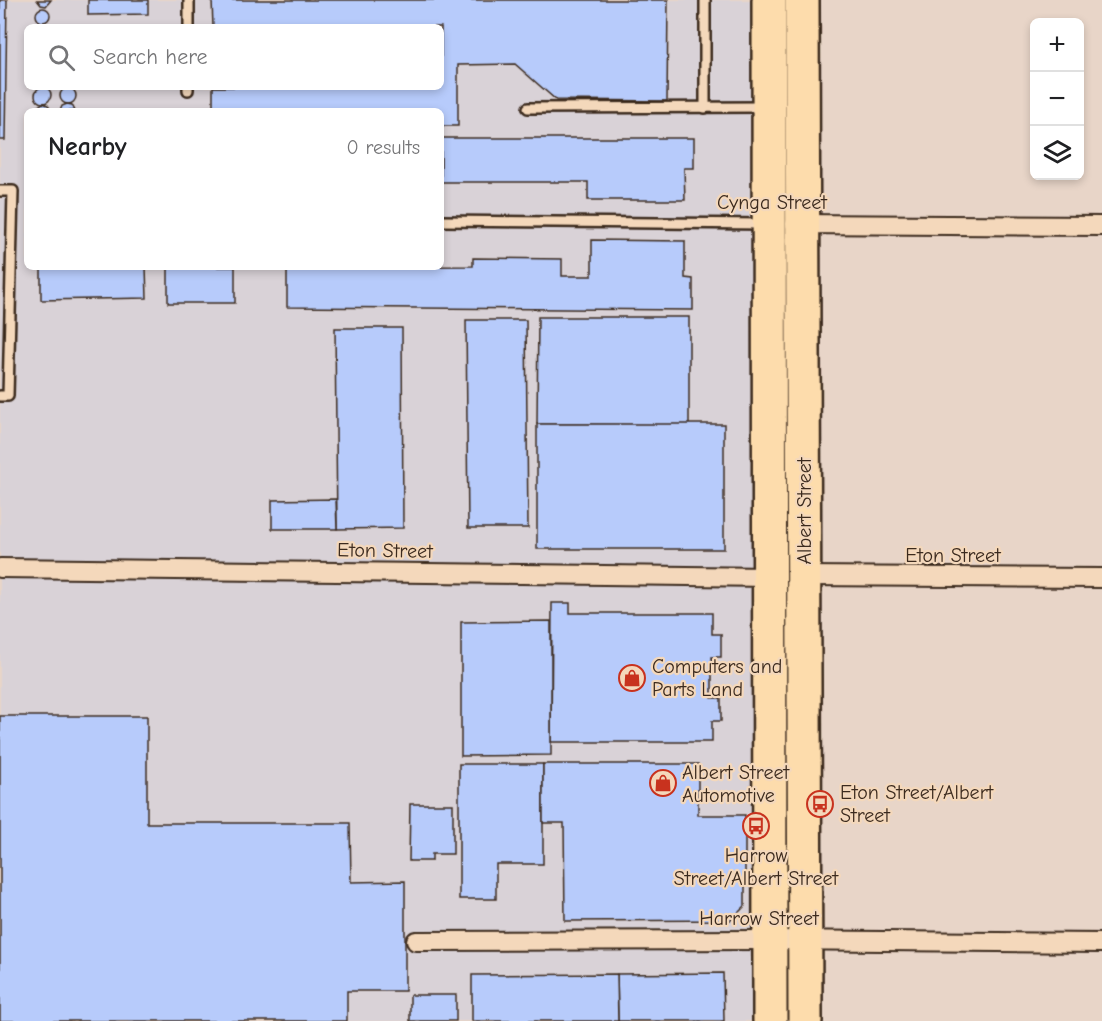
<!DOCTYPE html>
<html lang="en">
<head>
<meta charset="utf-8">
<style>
  :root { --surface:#fff; --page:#f6f6f6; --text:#202124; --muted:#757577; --line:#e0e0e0 }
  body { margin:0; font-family:"Comic Neue",sans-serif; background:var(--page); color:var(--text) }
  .controls { position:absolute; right:18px; top:18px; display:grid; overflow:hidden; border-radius:9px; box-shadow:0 3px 9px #0003 }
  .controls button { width:54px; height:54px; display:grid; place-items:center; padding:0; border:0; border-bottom:2px solid var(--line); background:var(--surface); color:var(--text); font:30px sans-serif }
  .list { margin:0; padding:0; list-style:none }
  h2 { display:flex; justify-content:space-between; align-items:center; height:78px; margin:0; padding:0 24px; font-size:26px }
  h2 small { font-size:20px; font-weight:400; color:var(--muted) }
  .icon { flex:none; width:33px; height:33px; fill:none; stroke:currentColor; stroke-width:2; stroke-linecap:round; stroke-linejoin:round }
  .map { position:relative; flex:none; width:1102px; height:1021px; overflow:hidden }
  .search { position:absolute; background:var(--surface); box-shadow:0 3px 9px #0003; left:24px; top:24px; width:420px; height:66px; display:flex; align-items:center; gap:15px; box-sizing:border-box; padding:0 21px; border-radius:9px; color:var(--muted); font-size:22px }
  .panel { position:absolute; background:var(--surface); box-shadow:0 3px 9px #0003; left:24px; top:108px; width:420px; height:162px; border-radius:9px }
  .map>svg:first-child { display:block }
  .built { fill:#d9d2d7; fill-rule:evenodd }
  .building { fill:#b7cbfb; stroke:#3b2a1e; stroke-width:1.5 }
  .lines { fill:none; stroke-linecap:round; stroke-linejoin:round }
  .lane-casing { stroke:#3b2a1e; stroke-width:14 }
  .street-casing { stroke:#3b2a1e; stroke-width:22 }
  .highway-casing { stroke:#3b2a1e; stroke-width:38 }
  .lane { stroke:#f4d8bb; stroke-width:9 }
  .street { stroke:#f4d8bb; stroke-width:18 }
  .highway { stroke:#fddcac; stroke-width:33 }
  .labels { text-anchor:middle; stroke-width:4.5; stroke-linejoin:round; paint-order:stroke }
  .street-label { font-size:20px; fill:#3b2a1e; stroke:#f4d8bb }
  .poi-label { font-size:20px; fill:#3b2a1e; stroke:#f4d8bb; text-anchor:start }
</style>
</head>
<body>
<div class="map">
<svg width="1102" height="1021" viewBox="0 0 1102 1021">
  <rect width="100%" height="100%" fill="#e8d5c8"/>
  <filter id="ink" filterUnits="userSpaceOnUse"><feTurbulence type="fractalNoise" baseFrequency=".0167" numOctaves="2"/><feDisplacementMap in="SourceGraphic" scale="12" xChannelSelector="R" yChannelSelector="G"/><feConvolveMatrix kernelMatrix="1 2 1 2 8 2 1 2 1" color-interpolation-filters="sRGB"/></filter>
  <g filter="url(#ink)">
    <!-- built -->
    <path class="built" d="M 0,0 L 750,0 L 753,1021 L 0,1021 ZM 27,27 L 441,27 L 441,87 L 27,87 ZM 27,111 L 441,111 L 441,267 L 27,267 Z"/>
    <!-- building -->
    <g class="building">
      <path d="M 0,0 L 7,0 L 5,140 L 0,140 Z"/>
      <path d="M 37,0 L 51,0 L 46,6 L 41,5 Z"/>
      <path d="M 88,0 L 148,0 L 148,14 L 88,15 Z"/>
      <path d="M 212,0 L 668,0 L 667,101 L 556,100 L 515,64 L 458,65 L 458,126 L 441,126 L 441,111 L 213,111 L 213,87 L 441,87 L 441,27 L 213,27 Z"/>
      <circle cx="43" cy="15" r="7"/>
      <circle cx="43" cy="95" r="8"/>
      <circle cx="68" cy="96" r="8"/>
      <path d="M 43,103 L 48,105 L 51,111 L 36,111 L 37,107 Z"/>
      <path d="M 67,104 L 72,105 L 75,111 L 60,111 L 62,106 Z"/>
      <path d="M 441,138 L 694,138 L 694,168 L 684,168 L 685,200 L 588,200 L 588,182 L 441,182 Z"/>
      <path d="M 592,240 L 685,241 L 685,278 L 693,279 L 693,310 L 287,307 L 287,267 L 473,266 L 473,258 L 562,259 L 562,276 L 592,276 Z"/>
      <path d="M 41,267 L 146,267 L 147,298 L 41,300 Z"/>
      <rect x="168" y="267" width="67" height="36"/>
      <path d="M 538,317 L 689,317 L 689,425 L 537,424 Z"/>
      <path d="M 466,320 L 526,320 L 528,528 L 468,528 Z"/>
      <path d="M 335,328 L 402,328 L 403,528 L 337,529 Z"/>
      <rect x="537" y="424" width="187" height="125"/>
      <path d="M 336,499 L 337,529 L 272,529 L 272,500 Z"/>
      <path d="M 552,603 L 570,603 L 570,613 L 712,613 L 712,634 L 721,634 L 721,657 L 712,657 L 712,698 L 721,698 L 721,721 L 712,721 L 712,742 L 551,742 Z"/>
      <path d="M 551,621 L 551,755 L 461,756 L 461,622 Z"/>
      <path d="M 0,716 L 147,716 L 147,823 L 350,823 L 351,882 L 405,881 L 405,991 L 347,991 L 347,1021 L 0,1021 Z"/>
      <path d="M 459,764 L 543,764 L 543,864 L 496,864 L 496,899 L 459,899 Z"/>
      <path d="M 543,764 L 698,764 L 698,815 L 745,815 L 745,906 L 731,920 L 565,921 L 564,823 L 543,823 Z"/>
      <path d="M 410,804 L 453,804 L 453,854 L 432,854 L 432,861 L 409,861 Z"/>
      <path d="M 723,973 L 724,1021 L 618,1021 L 617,974 Z"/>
      <path d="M 617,974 L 618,1021 L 472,1021 L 472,975 Z"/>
      <rect x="410" y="995" width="46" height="26"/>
    </g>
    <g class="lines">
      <defs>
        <g id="lane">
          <path d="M 705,0 L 705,108"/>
          <path d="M 189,27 L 189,0"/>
          <path d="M 188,90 L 188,87"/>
          <path d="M 528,108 L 764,107"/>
          <path d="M 0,191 L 13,191 L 8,396 L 0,396"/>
          <path d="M 441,221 L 764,224"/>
        </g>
        <g id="street">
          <path d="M 795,224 L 1102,226"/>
          <path d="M 0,568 L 770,577"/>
          <path d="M 804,576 L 1102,578"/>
          <path d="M 416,941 L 770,940 L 1102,943"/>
        </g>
        <g id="highway">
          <path d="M 769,0 L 770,1021"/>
          <path d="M 802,0 L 805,1021"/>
        </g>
      </defs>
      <!-- lane casing -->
      <use href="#lane" class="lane-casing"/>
      <!-- street casing -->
      <use href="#street" class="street-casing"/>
      <!-- highway casing -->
      <use href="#highway" class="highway-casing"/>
      <!-- lane -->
      <use href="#lane" class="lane"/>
      <!-- street -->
      <use href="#street" class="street"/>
      <!-- highway -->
      <use href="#highway" class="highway"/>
    </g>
  </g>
  <!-- icons -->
  <defs>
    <symbol id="shop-ring" viewBox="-11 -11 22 22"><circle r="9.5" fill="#f4d8bb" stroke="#c8321e" stroke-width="1.5"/><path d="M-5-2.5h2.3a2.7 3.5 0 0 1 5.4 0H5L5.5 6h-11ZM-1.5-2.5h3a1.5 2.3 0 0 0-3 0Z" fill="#c8321e"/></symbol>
    <symbol id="bus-ring" viewBox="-11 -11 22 22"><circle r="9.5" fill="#f4d8bb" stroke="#c8321e" stroke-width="1.5"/><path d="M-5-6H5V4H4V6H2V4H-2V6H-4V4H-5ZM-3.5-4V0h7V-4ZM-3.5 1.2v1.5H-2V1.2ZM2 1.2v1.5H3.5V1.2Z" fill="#c8321e"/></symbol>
  </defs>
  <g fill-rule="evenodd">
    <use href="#shop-ring" x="617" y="663" width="30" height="30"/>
    <use href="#shop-ring" x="648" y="768" width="30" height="30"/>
    <use href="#bus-ring" x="805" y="789" width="30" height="30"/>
    <use href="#bus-ring" x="741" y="811" width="30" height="30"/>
  </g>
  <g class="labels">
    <!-- street labels -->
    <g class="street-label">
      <text x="772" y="209">Cynga Street</text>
      <text transform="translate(804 511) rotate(-90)" y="7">Albert Street</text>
      <text transform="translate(385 550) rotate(1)" y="7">Eton Street</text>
      <text x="953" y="562">Eton Street</text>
      <text x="759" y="925">Harrow Street</text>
    </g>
    <!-- poi labels -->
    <g class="poi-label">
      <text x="652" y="673">Computers and<tspan x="652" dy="23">Parts Land</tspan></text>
      <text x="682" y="779">Albert Street<tspan x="682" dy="23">Automotive</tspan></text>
      <text x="840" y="799">Eton Street/Albert<tspan x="840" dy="23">Street</tspan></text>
      <text x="756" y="862" text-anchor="middle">Harrow<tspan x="756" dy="23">Street/Albert Street</tspan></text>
    </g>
  </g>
</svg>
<div class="controls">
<button>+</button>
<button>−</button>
<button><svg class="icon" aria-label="layers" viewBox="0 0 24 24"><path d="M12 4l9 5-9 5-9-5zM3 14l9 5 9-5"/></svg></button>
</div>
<div class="search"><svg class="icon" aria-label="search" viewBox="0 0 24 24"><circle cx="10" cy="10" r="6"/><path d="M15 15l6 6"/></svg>Search here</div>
<section class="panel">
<h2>Nearby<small>0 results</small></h2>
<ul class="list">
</ul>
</section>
</div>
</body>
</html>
